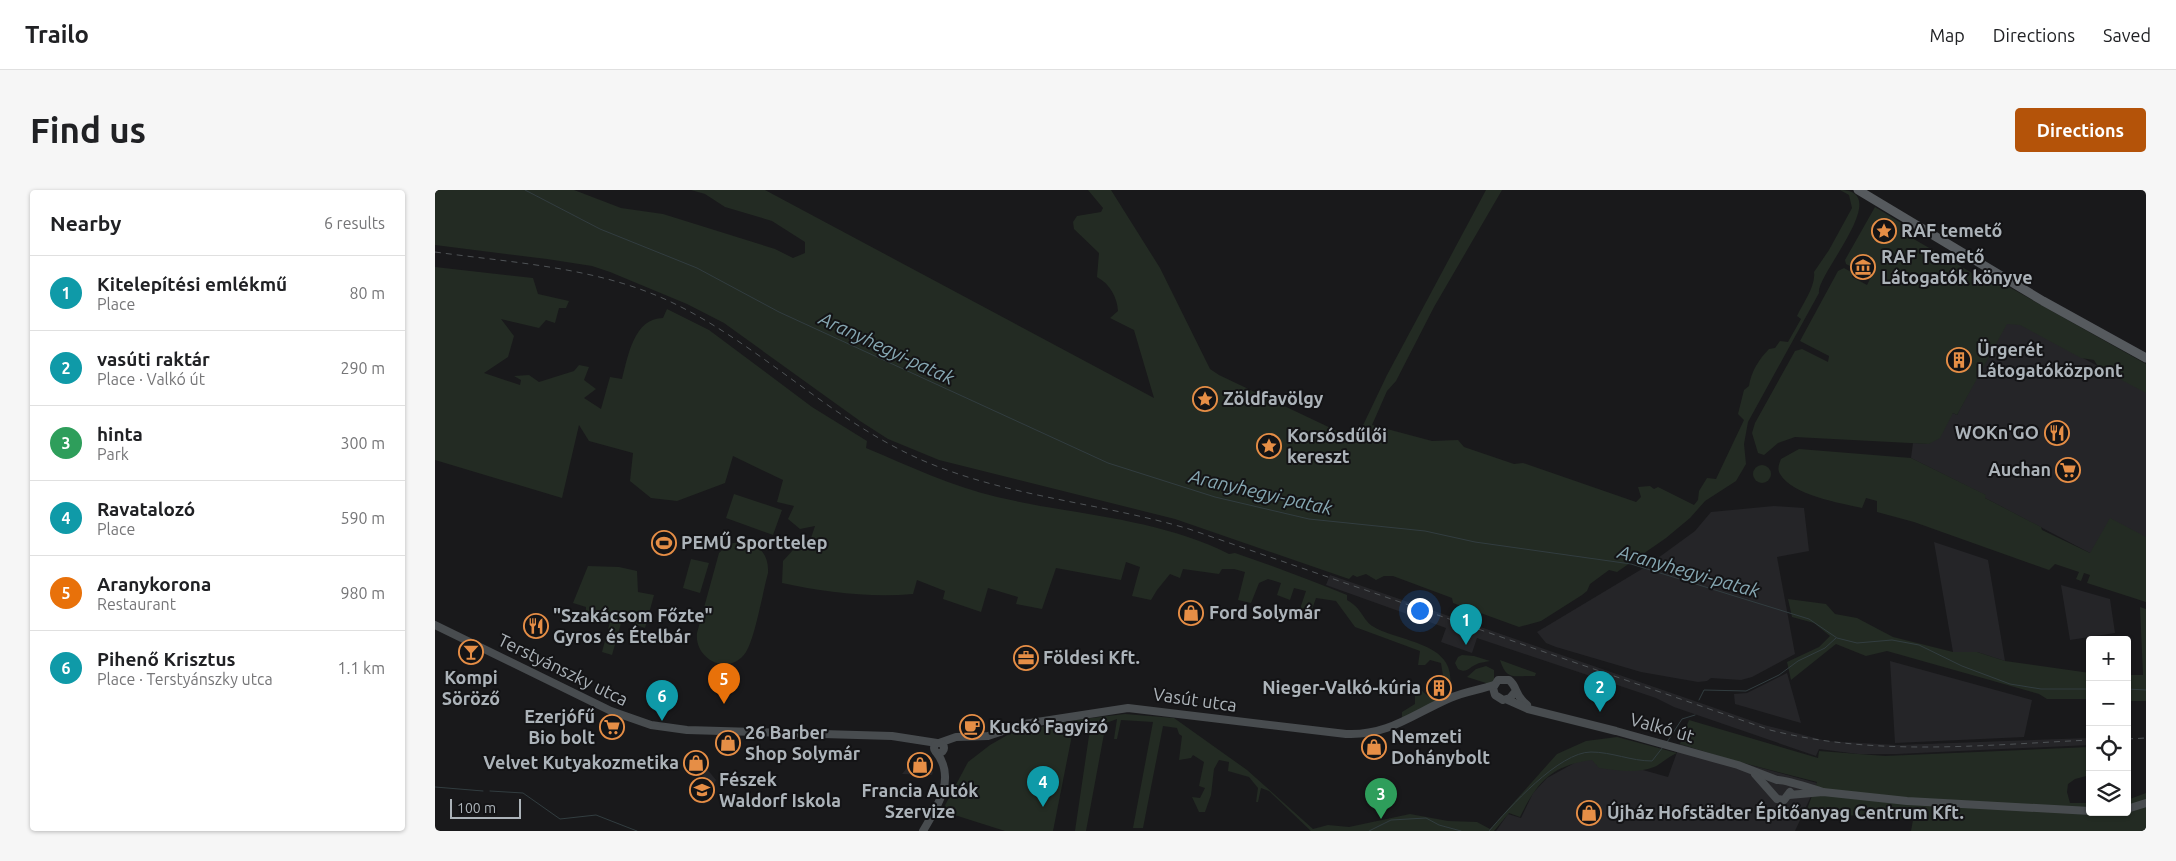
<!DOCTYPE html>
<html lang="en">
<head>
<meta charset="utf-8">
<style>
  :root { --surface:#fff; --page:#f6f6f6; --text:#202124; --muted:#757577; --line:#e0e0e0; --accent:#b45309 }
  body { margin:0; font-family:Ubuntu,sans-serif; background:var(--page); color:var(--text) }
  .controls { position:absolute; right:15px; bottom:15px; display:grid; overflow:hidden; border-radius:5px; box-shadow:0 1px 4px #0004 }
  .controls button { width:45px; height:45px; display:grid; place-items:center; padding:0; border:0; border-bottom:1px solid var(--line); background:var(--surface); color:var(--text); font:25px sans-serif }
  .scale { position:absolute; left:15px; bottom:12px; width:71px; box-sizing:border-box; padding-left:5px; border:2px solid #acb3b9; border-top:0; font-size:14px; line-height:18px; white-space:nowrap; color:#acb3b9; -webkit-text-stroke:4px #141416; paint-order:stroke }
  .you { position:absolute; left:984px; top:420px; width:18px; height:18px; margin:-12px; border:4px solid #fff; border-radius:50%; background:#1a73e8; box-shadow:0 0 0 8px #1a73e833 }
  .badge { display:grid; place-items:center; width:32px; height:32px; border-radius:50%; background:var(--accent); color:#fff; font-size:16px; font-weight:700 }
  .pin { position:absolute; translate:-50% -41px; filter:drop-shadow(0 1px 2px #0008) }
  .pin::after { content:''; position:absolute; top:26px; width:18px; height:15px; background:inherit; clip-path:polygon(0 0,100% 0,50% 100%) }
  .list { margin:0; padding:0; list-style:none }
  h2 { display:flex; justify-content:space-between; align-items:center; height:65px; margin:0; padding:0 20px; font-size:21px }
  h2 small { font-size:16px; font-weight:400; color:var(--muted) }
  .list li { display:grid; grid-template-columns:32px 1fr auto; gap:15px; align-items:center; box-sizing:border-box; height:75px; padding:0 20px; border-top:1px solid var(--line) }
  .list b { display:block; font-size:19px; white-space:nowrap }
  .list p { margin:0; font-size:16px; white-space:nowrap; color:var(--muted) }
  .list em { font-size:16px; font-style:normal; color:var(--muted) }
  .icon { flex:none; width:28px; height:28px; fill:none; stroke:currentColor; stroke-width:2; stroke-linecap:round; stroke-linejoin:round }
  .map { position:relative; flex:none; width:1711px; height:641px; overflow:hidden; border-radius:5px }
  header { display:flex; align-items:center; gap:30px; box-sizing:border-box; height:70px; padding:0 25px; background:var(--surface); border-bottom:1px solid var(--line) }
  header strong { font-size:24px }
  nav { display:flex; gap:28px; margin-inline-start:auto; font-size:18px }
  .intro { display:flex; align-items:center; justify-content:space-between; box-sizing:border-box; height:120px; padding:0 30px }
  h1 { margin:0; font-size:35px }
  .button { padding:12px 22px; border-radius:5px; background:var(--accent); color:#fff; font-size:18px; font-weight:700 }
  main { display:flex; gap:30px; padding:0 30px }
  aside { flex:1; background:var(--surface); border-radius:5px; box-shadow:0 1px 4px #0004 }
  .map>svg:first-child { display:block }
  .built { fill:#252528 }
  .green { fill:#232b23 }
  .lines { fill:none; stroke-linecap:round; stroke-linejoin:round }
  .stream { stroke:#323d40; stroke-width:1 }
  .secondary { stroke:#484c4f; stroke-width:8 }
  .primary { stroke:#565a5e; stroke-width:9 }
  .rail { stroke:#4f5356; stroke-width:1; stroke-dasharray:6 5; stroke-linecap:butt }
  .labels { text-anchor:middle; stroke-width:4; stroke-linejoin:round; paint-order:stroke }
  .poi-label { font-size:18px; font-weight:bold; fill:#acb3b9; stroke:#141416; text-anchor:start }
  .street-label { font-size:18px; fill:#acb3b9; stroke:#141416 }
  .water-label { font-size:19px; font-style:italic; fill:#86a7b2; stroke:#141416 }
</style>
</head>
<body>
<header>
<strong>Trailo</strong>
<nav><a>Map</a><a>Directions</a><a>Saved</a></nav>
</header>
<div class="intro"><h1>Find us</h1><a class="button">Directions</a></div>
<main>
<aside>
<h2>Nearby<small>6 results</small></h2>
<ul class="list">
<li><span class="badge" style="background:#0f9aa8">1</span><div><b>Kitelepítési emlékmű</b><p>Place</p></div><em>80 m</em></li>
<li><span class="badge" style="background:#0f9aa8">2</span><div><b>vasúti raktár</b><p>Place · Valkó út</p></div><em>290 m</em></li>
<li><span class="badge" style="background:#2e9e5b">3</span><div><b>hinta</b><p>Park</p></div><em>300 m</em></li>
<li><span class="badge" style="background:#0f9aa8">4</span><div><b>Ravatalozó</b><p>Place</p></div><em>590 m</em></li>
<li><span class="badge" style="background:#e8710a">5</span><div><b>Aranykorona</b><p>Restaurant</p></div><em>980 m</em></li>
<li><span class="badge" style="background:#0f9aa8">6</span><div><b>Pihenő Krisztus</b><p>Place · Terstyánszky utca</p></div><em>1.1 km</em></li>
</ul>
</aside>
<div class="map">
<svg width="1711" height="641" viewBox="0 0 1711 641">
  <rect width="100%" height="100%" fill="#19191b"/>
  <!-- built -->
  <g class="built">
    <path d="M 1569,133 L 1585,134 L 1711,202 L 1711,353 L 1655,363 L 1550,308 L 1550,305 L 1476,268 L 1478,253 L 1494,254 L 1518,223 L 1522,225 Z"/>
    <path d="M 1339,316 L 1369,318 L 1374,361 L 1342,367 L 1360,464 L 1317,487 L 1306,490 L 1276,488 L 1272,491 L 1263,492 L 1206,482 L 1121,457 L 1111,453 L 1102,442 L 1212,376 L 1260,341 L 1276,322 Z"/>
    <path d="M 1499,352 L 1553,370 L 1570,471 L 1542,462 L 1518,462 Z"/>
    <path d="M 895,385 L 1329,535 L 1392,551 L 1462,555 L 1655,548 L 1655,555 L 1462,564 L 1423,564 L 1384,559 L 1381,566 L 1239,517 L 1221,508 L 1042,448 L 1037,463 L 1006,452 L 1011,438 L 891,395 Z"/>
    <path d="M 1626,395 L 1675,409 L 1680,443 L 1635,450 Z"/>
    <path d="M 1455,471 L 1597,510 L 1589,547 L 1460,553 Z"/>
    <path d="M 1352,483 L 1366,533 L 1300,514 L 1299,504 L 1312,503 Z"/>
    <path d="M 1245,554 L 1293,569 L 1382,593 L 1360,641 L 1061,641 L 1073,624 L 1086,628 L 1098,603 L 1112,588 L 1154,565 L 1233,587 Z"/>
    <path d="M 486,561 L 497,569 L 494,571 L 493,579 L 498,582 L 497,585 L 467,584 Z"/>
    <path d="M 272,579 L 281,590 L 269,614 L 255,606 Z"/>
  </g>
  <!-- green -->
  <g class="green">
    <path d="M 0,0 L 139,0 L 186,18 L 228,24 L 340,59 L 358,68 L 370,63 L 370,52 L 337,31 L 290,17 L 270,4 L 256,0 L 330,0 L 719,208 L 699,140 L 675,128 L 683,121 C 682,107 675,94 662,87 L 664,63 L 639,39 L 638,32 L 642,26 L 666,22 L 668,18 L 653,0 L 676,0 L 725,78 L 775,179 L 784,185 L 921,250 L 952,185 L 1051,0 L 1067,0 L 999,117 L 961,191 L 952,201 L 937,235 L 997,251 L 1023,250 L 1029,257 L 1079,274 L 1088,273 L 1201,312 L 1206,307 L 1203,297 L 1215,296 L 1219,299 L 1223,297 L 1259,315 L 1263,310 L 1264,301 L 1272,288 L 1281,289 L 1309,230 L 1303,224 L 1309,200 L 1314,196 C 1316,182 1324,169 1334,159 L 1340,158 L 1345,151 L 1353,152 L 1366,129 L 1362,126 C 1368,113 1381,96 1379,82 L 1394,60 L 1417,18 L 1414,5 L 1405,0 C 1460,0 1380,86 1384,103 L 1313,232 L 1309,254 L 1311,274 L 1301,291 L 1270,311 L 1255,328 L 1231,348 L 1182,382 L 1174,380 L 1155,394 L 1152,401 L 1147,405 L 1106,431 L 1084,437 L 1018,413 L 1017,408 L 958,386 L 949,386 L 941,390 L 931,384 L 922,387 L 918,385 L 914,389 L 740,329 L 504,270 L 453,249 L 425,231 L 289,133 L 252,114 L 175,82 L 157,76 L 112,69 L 0,55 Z"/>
    <path d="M 1440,17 L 1473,37 L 1479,44 L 1477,48 L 1544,87 L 1551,84 L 1711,174 L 1711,203 L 1664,178 L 1659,170 L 1646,168 L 1585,135 L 1572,134 L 1522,225 L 1518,223 L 1505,248 L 1494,254 L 1360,247 L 1343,253 L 1329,265 L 1323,263 L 1317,243 L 1320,233 L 1360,161 L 1367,159 L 1393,172 L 1394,166 L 1365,151 L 1403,81 L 1409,78 L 1418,83 L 1417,87 L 1432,95 L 1437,85 L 1430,82 L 1428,77 L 1421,79 L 1411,74 L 1410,70 Z"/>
    <path d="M 0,77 L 98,88 L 103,104 L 134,111 L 131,118 L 124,118 L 120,133 L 111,130 L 104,138 L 66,129 L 79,146 L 73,167 L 49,183 L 85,195 L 86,190 L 79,186 L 94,185 L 104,192 L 139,181 L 144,175 L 154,177 L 149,190 L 161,199 L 149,208 L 166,219 L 175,187 L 187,189 C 193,166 199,128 228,128 L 232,119 L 274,140 L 377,217 L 432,251 L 431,258 C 474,276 516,296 562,307 C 639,325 723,328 794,364 L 800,363 C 838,376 875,390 912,405 L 912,410 C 928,419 927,430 939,437 C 967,453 1021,452 1015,496 L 1004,510 L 967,530 L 967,522 L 980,514 L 980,502 L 985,498 C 990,505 996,509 1005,509 L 1010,498 L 1006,473 L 995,470 L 990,475 L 983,475 L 985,461 L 920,437 L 901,411 L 881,408 L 875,425 L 864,422 L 871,401 L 859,398 L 855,410 L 842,405 L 846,393 L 833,389 L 824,393 L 816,413 L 803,410 L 810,382 L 799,379 L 787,379 L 784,384 L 748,379 L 745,388 L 735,384 L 722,400 L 716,410 L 697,406 L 705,377 L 691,372 L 686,390 L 621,378 L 607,419 L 581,414 L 583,407 L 553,398 L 546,422 L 508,409 L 510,401 L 482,390 L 478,404 C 435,408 389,402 347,393 L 348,371 L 358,360 L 372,360 L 380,336 L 365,339 L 353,329 L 359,316 L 342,312 L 348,290 L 298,266 L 290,293 L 242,311 L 216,308 L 195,291 L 198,263 L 154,251 L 144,235 L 127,308 L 0,270 Z"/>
    <path d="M 1364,259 L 1476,268 L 1551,305 L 1550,308 L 1606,337 L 1607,340 L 1655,363 L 1675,328 L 1711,347 L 1711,412 L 1652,393 L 1655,385 L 1649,383 L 1646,391 L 1641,389 L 1644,382 L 1620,374 L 1614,380 L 1479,332 L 1442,322 L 1442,311 L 1431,308 L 1427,318 C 1405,313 1357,305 1345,284 C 1342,279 1344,274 1346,269 Z"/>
    <circle cx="1327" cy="284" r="9"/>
    <path d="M 299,304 L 347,320 L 338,345 L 291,328 Z"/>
    <path d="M 310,351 C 326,355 334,367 333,383 C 328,401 320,448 311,462 C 295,487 259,470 262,443 L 284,363 L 293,354 Z"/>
    <path d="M 256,369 L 274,373 L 265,403 L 248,398 Z"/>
    <path d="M 153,376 L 184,377 L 202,381 L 203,402 L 219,405 L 210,438 L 187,430 L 177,465 L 167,462 L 175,432 L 151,421 L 151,417 L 138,413 Z"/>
    <path d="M 1353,409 L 1391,414 L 1400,424 L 1422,428 L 1458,447 L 1518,462 L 1542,462 L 1570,471 L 1655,483 L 1655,509 L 1612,509 L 1604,504 L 1452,461 L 1431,466 L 1401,454 L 1356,490 L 1352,472 L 1384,457 L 1395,446 L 1379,433 L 1357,427 Z"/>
    <path d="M 1705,417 L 1711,419 L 1711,511 L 1692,511 L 1692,485 L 1708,485 Z"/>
    <path d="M 1027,465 L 1039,466 L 1055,471 C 1052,472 1046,472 1042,474 C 1034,477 1032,484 1023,479 L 1020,473 L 1023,467 Z"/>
    <path d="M 1065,470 L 1101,483 L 1100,486 C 1080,485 1072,492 1065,470 Z"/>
    <path d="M 1051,476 L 1059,480 L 1059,491 L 1052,495 L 1051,493 L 1032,487 L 1041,479 Z"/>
    <path d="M 690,524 L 739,528 L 812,580 L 878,639 L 893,635 L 914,637 L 975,624 L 1013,631 L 1042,632 L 1055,639 L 1122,564 L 1151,551 L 1182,547 L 1242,563 C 1234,566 1225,575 1219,577 C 1203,584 1181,580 1164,578 L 1157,570 C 1117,575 1102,592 1085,627 L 1074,623 L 1059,641 L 876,641 L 834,601 L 826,598 L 823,612 L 821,612 L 823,598 L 814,587 L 793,581 L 794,572 L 784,570 L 779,579 L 776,605 L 770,622 L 764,622 L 757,607 L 765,608 L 770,598 L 764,596 L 769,572 L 758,565 L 756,568 L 744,570 L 747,546 L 744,544 L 742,538 L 728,536 L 708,638 L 698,638 L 718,532 L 686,530 L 682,549 L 679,549 L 682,529 L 671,533 L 651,641 L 640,641 L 655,539 L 638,540 L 640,530 Z"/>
    <path d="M 640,530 L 618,641 L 570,641 L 507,621 L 533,572 L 555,555 L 576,543 Z"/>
    <path d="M 1254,530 L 1383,568 L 1384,561 L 1450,566 L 1655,557 L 1655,585 L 1640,589 L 1633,594 L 1632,602 L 1635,613 L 1655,613 L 1655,622 L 1692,622 L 1692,610 L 1711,603 L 1711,641 L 1476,641 L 1478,630 L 1371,622 L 1382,592 L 1293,569 L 1245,554 Z"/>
  </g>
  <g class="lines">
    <!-- stream -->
    <g class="stream">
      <path d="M 90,0 L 165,39 L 262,78 L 344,122 L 673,273 L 780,307 L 874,329 L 990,341 L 1040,352 L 1196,374 L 1374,429 L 1402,448 L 1422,453 L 1457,450 L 1484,455 L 1527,476 L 1575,494 L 1606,499 L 1655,499"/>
      <path d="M 1692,499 L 1711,500"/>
      <path d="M 1264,510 L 1269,500 L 1311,501 L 1344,485 L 1363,471 L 1390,458 L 1401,448"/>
      <path d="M 1232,552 L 1247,529 L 1260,525"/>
      <path d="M 0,597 L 48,601"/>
      <path d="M 55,601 L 88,603 L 125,629 L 161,625 L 202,641"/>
      <path d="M 934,641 L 956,630 L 991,628 L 1004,635 L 1026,641"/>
      <path d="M 1054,641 C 1074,618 1124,562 1156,562 C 1177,562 1196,571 1217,571 L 1228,557"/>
    </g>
    <!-- secondary -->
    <g class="secondary">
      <path d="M 0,435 L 176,521 L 216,535 L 252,540 L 457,546 L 502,553"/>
      <path d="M 1080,502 L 1075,508 L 1068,510 L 1060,505 L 1058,498 L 1063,490 L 1074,490 C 1083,497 1079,505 1092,515"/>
      <path d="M 1073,510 L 1093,519 L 1181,541 L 1303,575 L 1342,590 C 1349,589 1378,599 1388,602"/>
      <path d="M 504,553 L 521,547 L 553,546 L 589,534 L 693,518 L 911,544 C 953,546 978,524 1015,508 C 1029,502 1044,500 1059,495"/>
      <circle cx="504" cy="558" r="5"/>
      <path d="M 1320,584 L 1342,609 L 1349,610 L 1355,602"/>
      <path d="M 1354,605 L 1388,602 L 1472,611 L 1673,622"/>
      <path d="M 1692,619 L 1711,613"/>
      <path d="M 488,641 C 502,617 522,588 501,562"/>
    </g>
    <!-- primary -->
    <path class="primary" d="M 1423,0 L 1608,111 L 1711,168"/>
    <!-- rail -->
    <g class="rail">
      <path d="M 0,62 C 79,73 163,77 236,112 C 326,155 396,231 489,271 C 573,307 667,313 754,339 L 1335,540 C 1442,567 1546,555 1655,550"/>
      <path d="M 1692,549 L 1711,548"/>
    </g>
  </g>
  <!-- icons -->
  <defs>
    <symbol id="sight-ring" viewBox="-11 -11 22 22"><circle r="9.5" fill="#141416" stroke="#e68e46" stroke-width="1.5"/><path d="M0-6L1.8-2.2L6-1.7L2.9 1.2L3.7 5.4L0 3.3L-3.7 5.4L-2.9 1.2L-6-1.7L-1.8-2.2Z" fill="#e68e46"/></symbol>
    <symbol id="museum-ring" viewBox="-11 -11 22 22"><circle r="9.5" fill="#141416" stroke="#e68e46" stroke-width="1.5"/><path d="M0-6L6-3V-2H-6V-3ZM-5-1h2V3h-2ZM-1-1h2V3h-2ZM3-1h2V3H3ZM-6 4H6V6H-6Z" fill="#e68e46"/></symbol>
    <symbol id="building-ring" viewBox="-11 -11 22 22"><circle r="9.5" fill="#141416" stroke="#e68e46" stroke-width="1.5"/><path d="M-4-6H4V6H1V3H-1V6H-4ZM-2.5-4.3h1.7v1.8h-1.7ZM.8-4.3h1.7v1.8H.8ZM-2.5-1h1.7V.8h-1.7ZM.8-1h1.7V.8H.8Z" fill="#e68e46"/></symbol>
    <symbol id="restaurant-ring" viewBox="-11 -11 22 22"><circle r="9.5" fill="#141416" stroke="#e68e46" stroke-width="1.5"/><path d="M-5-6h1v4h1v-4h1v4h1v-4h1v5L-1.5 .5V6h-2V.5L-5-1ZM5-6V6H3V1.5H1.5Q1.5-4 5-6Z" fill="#e68e46"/></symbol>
    <symbol id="supermarket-ring" viewBox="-11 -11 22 22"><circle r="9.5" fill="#141416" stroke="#e68e46" stroke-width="1.5"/><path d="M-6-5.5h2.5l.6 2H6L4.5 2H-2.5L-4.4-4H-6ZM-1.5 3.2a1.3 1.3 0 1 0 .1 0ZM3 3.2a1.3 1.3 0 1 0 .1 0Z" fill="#e68e46"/></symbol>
    <symbol id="stadium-ring" viewBox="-11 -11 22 22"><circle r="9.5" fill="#141416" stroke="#e68e46" stroke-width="1.5"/><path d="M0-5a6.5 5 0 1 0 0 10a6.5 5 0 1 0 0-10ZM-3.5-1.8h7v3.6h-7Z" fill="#e68e46"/></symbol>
    <symbol id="shop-ring" viewBox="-11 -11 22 22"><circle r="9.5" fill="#141416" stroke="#e68e46" stroke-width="1.5"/><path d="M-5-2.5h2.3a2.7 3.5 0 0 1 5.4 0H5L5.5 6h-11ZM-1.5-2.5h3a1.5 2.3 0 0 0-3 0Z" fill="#e68e46"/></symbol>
    <symbol id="bar-ring" viewBox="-11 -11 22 22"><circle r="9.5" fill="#141416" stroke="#e68e46" stroke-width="1.5"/><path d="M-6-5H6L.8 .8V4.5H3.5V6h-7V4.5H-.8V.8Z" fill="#e68e46"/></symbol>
    <symbol id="office-ring" viewBox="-11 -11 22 22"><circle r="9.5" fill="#141416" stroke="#e68e46" stroke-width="1.5"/><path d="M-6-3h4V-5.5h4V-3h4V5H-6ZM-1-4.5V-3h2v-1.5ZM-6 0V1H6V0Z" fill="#e68e46"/></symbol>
    <symbol id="cafe-ring" viewBox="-11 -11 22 22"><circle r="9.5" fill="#141416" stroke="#e68e46" stroke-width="1.5"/><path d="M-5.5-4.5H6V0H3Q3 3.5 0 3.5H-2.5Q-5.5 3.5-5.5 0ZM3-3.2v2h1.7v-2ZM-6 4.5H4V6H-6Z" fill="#e68e46"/></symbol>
    <symbol id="school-ring" viewBox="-11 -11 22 22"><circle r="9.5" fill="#141416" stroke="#e68e46" stroke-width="1.5"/><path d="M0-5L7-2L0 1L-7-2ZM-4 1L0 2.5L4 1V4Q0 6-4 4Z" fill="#e68e46"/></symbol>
  </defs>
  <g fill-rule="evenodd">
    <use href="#sight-ring" x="1435" y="27" width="28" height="28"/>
    <use href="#museum-ring" x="1414" y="63" width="28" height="28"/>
    <use href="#building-ring" x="1510" y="156" width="28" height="28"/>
    <use href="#sight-ring" x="756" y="195" width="28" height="28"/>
    <use href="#restaurant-ring" x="1608" y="229" width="28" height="28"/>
    <use href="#sight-ring" x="820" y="242" width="28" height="28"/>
    <use href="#supermarket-ring" x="1619" y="266" width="28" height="28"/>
    <use href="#stadium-ring" x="215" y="339" width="28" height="28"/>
    <use href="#shop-ring" x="742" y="409" width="28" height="28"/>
    <use href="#restaurant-ring" x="87" y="422" width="28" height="28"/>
    <use href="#bar-ring" x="22" y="448" width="28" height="28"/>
    <use href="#office-ring" x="577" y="454" width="28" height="28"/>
    <use href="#building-ring" x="990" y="484" width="28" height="28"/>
    <use href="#supermarket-ring" x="163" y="523" width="28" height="28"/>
    <use href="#cafe-ring" x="523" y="523" width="28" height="28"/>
    <use href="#shop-ring" x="279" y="539" width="28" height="28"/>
    <use href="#shop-ring" x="925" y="543" width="28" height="28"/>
    <use href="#shop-ring" x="247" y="559" width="28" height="28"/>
    <use href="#shop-ring" x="471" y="561" width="28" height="28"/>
    <use href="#school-ring" x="253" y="586" width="28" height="28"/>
    <use href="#shop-ring" x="1140" y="609" width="28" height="28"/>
  </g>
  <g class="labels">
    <!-- poi labels -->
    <g class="poi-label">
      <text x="1466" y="47">RAF temető</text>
      <text x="1446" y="73">RAF Temető<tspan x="1446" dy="21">Látogatók könyve</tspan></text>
      <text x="1542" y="166">Ürgerét<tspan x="1542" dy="21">Látogatóközpont</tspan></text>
      <text x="788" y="215">Zöldfavölgy</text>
      <text x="1604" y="249" text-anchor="end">WOKn'GO</text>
      <text x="852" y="252">Korsósdűlői<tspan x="852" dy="21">kereszt</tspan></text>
      <text x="1616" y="286" text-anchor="end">Auchan</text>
      <text x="246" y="359">PEMŰ Sporttelep</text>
      <text x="774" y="429">Ford Solymár</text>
      <text x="118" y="432">"Szakácsom Főzte"<tspan x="118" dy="21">Gyros és Ételbár</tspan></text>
      <text x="608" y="474">Földesi Kft.</text>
      <text x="36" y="494" text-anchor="middle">Kompi<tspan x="36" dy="21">Söröző</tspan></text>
      <text x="986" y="504" text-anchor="end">Nieger-Valkó-kúria</text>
      <text x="160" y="533" text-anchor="end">Ezerjófű<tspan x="160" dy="21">Bio bolt</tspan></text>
      <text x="554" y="543">Kuckó Fagyizó</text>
      <text x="310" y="549">26 Barber<tspan x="310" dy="21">Shop Solymár</tspan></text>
      <text x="956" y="553">Nemzeti<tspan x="956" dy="21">Dohánybolt</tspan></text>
      <text x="244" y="579" text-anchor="end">Velvet Kutyakozmetika</text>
      <text x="284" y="596">Fészek<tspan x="284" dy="21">Waldorf Iskola</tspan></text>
      <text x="485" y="607" text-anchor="middle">Francia Autók<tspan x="485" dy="21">Szervize</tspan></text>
      <text x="1172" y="629">Újház Hofstädter Építőanyag Centrum Kft.</text>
    </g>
    <!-- street labels -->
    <g class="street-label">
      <text transform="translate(128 480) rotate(26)" y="6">Terstyánszky utca</text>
      <text transform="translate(760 510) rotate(8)" y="6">Vasút utca</text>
      <text transform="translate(1227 538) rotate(16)" y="6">Valkó út</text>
    </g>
    <!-- water labels -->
    <g class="water-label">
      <text transform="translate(452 158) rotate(25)" y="7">Aranyhegyi-patak</text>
      <text transform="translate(826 302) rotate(13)" y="7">Aranyhegyi-patak</text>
      <text transform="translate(1254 381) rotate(16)" y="7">Aranyhegyi-patak</text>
    </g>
  </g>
</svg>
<div class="controls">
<button>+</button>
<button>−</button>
<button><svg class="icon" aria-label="locate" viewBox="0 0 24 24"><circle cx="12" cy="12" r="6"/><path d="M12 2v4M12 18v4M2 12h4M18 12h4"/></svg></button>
<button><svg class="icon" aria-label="layers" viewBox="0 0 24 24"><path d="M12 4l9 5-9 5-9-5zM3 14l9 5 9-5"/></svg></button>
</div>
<div class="scale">100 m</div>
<div class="you"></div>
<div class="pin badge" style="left:1031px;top:455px;background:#0f9aa8">1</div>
<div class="pin badge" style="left:1165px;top:522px;background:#0f9aa8">2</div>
<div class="pin badge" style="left:946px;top:629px;background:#2e9e5b">3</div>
<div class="pin badge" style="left:608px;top:617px;background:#0f9aa8">4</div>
<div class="pin badge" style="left:289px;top:514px;background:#e8710a">5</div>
<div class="pin badge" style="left:227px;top:531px;background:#0f9aa8">6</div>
</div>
</main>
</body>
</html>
